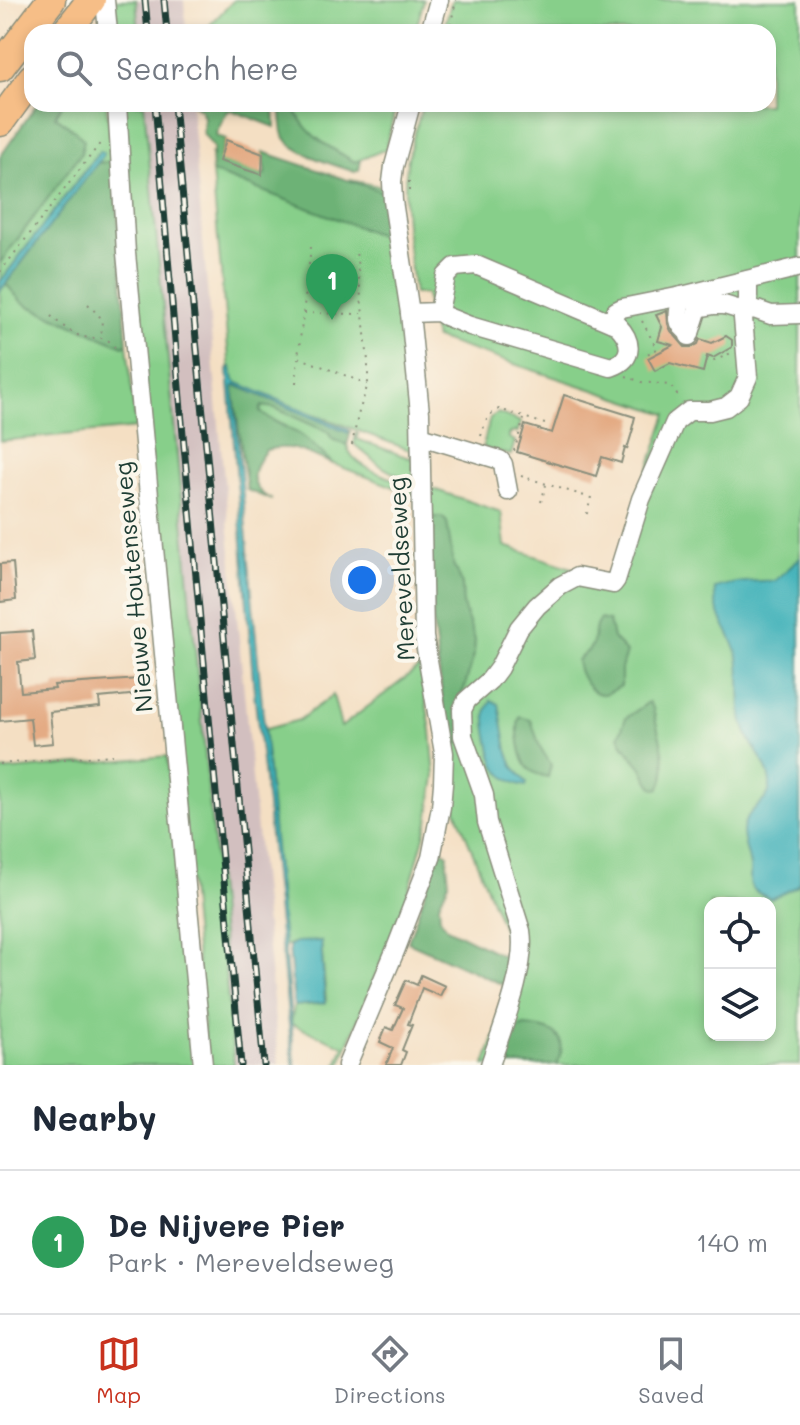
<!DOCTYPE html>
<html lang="en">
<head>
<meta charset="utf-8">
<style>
  :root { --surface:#fff; --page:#f2f2f3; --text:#1f2937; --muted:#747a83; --line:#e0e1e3; --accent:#c8321e }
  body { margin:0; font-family:Mali,sans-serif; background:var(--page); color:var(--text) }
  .controls { position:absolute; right:24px; bottom:24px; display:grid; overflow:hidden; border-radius:16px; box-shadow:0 4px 12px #0003 }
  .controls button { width:72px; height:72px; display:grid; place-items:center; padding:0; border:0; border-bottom:2px solid var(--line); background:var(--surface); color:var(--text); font:40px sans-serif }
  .you { position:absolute; left:362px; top:580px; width:28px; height:28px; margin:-20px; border:6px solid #fff; border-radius:50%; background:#1a73e8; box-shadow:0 0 0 12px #1a73e833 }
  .badge { display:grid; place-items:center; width:52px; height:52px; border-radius:50%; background:var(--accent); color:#fff; font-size:26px; font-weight:700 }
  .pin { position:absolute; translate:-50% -66px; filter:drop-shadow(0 2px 4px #0008) }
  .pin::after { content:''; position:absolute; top:42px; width:28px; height:24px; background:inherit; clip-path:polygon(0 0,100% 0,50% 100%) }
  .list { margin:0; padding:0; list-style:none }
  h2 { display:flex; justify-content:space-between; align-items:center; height:104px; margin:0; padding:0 32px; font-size:34px }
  h2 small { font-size:26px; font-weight:400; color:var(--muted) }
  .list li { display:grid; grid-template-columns:52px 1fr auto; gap:24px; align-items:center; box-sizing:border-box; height:144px; padding:0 32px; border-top:2px solid var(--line) }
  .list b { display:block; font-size:30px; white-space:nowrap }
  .list p { margin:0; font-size:26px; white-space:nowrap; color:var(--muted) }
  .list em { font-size:26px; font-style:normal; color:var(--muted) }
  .icon { flex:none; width:44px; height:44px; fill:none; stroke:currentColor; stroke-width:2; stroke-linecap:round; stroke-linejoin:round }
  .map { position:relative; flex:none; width:800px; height:1065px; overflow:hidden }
  .search { position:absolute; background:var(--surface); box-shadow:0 4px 12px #0003; left:24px; right:24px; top:24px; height:88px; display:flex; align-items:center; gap:20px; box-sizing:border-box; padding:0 28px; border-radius:24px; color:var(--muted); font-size:30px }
  .sheet { height:248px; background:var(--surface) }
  nav { display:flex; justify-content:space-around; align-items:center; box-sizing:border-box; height:112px; border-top:2px solid var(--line); background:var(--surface); font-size:22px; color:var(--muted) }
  nav a { display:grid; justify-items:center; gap:4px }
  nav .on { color:var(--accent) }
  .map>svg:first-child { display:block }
  .industrial { fill:#d2bfbf }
  .green { fill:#87cf8a; stroke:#53865f; stroke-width:2; fill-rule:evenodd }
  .forest { fill:#6db276; stroke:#467855; stroke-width:2 }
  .water { fill:#42b2ba; stroke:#307877; stroke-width:2 }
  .building { fill:#e4ab84 }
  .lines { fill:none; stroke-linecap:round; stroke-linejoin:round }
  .minor-casing { stroke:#8a8e7c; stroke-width:21 }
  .highway-casing { stroke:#8a8e7c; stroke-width:31 }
  .path { stroke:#8a8e7c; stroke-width:2; stroke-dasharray:2 6; stroke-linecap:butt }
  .minor { stroke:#fff; stroke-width:18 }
  .highway { stroke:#f6be87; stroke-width:28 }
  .rail-casing { stroke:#1f3d34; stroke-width:7 }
  .rail { stroke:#fbf7ec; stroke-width:4; stroke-dasharray:12; stroke-linecap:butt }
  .labels { text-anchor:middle; stroke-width:8; stroke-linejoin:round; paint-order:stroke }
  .street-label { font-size:24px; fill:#1f3d34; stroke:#fbf7ec }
</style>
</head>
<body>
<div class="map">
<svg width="800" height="1065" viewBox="0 0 800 1065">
  <rect width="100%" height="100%" fill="#fbf7ec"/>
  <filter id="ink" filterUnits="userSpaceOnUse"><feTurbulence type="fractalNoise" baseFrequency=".0125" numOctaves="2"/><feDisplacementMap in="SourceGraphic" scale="16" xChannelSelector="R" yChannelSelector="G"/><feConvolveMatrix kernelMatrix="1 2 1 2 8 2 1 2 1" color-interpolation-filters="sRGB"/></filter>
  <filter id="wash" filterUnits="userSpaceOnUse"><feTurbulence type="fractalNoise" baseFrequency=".006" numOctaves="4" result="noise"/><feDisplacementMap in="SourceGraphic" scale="32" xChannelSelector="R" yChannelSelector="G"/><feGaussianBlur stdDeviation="1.8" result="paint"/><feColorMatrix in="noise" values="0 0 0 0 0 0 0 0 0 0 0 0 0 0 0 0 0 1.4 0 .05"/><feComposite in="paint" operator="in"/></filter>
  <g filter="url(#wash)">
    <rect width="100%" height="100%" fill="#f4dfc3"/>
    <!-- industrial -->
    <g class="industrial">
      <path d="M 136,0 L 184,0 L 186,32 L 139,32 Z"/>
      <path d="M 144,104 L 191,104 L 220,436 L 279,1065 L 234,1065 Z"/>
    </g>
    <!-- green -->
    <g class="green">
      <path d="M 111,0 L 136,0 L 139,32 L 115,32 Z"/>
      <path d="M 234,0 L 424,0 L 415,32 L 203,32 Z"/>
      <path d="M 452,0 L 800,0 L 800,1065 L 485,1065 L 518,966 L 454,805 L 450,707 L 435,517 L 430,517 L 430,488 L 501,512 L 505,546 L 611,581 L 667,414 L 435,338 L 428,311 L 426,294 L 414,294 C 409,251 401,208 407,164 C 410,144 418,124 423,104 L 768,104 L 768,32 L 443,32 ZM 710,903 L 770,903 L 770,1035 L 710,1035 Z"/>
      <path d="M 63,104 L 106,104 L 114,161 L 97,163 L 103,156 L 97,154 L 0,282 L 0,263 L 81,153 L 75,131 L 55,116 Z"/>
      <path d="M 124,104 L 144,104 L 234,1065 L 207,1065 L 144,401 Z"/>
      <path d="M 293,104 L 396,104 L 386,149 L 355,162 C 328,146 303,136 293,104 Z"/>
      <path d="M 212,172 L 390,238 L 351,180 L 382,187 L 385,189 L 416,398 L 413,479 C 389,476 372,459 354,444 L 356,433 L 358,434 L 357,439 L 412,459 L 410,450 L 231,383 Z"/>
      <path d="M 6,284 L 21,301 L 29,306 L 123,346 L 127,344 L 136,428 L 0,441 L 0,291 Z"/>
      <path d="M 262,406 L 275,408 L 328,432 L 332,439 L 347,445 C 351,467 387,476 406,484 L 414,485 L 415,495 L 333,464 L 302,436 L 281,424 L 263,416 L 260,411 Z"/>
      <path d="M 498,413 L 521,422 L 517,433 L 514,432 L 509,434 L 509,438 L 515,441 L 511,455 L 486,449 L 483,446 L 490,418 Z"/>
      <path d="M 420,667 L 431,731 L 435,777 L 428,822 L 409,891 L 340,1065 L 337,1065 L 344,1046 L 291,1024 L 294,1006 L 317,1004 L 326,1000 L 321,942 L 296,942 L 284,946 L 262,730 L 299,720 L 333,695 L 341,727 Z"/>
      <path d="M 167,756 L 198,1065 L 0,1065 L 0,771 Z"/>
    </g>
    <!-- forest -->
    <g class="forest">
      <path d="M 37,104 L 63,104 L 55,116 L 75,131 L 84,140 L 81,153 L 0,263 L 0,157 Z"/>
      <path d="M 192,104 L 274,104 L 275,127 L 231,110 L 227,112 L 216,133 L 217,136 L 226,139 L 220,158 L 265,175 L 263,152 L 384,192 L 390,239 L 212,172 L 211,154 L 213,155 L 213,147 L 203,133 L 204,117 L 201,110 Z"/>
      <path d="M 277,104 L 293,104 C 304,136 328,146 355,162 L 361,160 L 359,170 L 355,172 C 338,166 294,154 285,138 C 280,128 283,116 279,105 Z"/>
      <path d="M 114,161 L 127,344 L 123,346 L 29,306 L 21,301 L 6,284 L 97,163 Z"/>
      <path d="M 235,385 L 348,432 L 351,431 L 347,445 L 332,439 L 328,432 L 275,408 L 262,406 L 260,411 C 266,419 288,428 299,434 C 311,441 322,454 333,464 C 308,454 293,443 266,450 C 250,469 247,487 272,500 L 247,490 L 233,387 Z"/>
      <path d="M 430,517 L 442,517 L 447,522 L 454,568 L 457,571 L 462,585 L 463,606 L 475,640 L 474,655 L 464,689 L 459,699 L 462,742 L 454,744 L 449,751 L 433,622 Z"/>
      <path d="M 600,619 L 609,621 L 613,638 L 626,652 L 621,669 L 621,686 C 615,689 608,695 601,694 C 588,692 578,673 577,660 C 582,655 589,652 592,645 C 596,635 593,627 600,619 Z"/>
      <path d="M 649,702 L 653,708 C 657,733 672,763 660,788 L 655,789 C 647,782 646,773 640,765 C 631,755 624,748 619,736 L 626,718 Z"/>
      <path d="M 520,717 L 531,720 L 540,747 L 551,765 L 548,777 C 542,776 534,773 529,769 C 520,761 515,728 520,717 Z"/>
      <path d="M 440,849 L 448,854 L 447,863 L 449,882 L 439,904 L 440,918 L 447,928 L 511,960 L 508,987 L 408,942 Z"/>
      <path d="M 524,1026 C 551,1028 571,1034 557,1065 L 511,1065 C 502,1044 500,1035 524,1026 Z"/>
    </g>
    <!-- water -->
    <g class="water">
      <path d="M 100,151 L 104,153 L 103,156 L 0,291 L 0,282 Z"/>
      <path d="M 231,367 L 234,380 L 236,382 L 349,430 L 348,433 L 236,385 L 233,387 L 295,1065 L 293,1065 L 267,805 L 254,691 L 228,369 Z"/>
      <path d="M 800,558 L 800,882 L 796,887 L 771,899 C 765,896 754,893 751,886 C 749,881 751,873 750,867 C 748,848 736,832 749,815 C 757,804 769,801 770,786 C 770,766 755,752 748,736 C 736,711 743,682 738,657 C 733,632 712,615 715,588 C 736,582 754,580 775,581 Z"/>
      <path d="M 491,700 L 499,704 L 507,750 L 513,766 L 527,783 L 526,786 C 517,785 504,778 498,770 C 491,759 485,725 486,713 C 487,708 489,705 491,700 Z"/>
      <path d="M 321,941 L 325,1003 L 294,1006 L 289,946 L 296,942 Z"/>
    </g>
    <g id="blocks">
      <!-- building -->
      <g class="building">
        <path d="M 226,140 L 263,154 L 262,175 L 219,161 Z"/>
        <path d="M 667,311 L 668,324 L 671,331 L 685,347 L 692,347 L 698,344 L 700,339 L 712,343 L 726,336 L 732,340 L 732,347 L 713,358 L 707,356 L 703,372 L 670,363 L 655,371 L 648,358 L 673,345 L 658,341 L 662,327 L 656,315 Z"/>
        <path d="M 564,395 L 635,417 L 632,429 L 633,429 L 627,449 L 625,448 L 621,463 L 602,457 L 596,476 L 517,452 L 525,425 L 552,433 Z"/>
        <path d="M 13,563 L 16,600 L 0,602 L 0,564 Z"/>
        <path d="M 32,631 L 35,660 L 18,662 L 21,692 L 55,689 L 54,685 L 139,679 L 140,694 L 99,698 L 100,707 L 50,712 L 53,743 L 33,745 L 30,718 L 0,721 L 0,633 Z"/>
        <path d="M 421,975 L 445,986 L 440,996 L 422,988 L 408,1024 L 412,1025 L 402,1050 L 406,1052 L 401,1065 L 386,1065 L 393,1048 L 380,1042 L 386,1027 L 393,1030 L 403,1008 L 395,1005 L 406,980 L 417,985 Z"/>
      </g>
    </g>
  </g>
  <g filter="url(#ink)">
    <use href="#blocks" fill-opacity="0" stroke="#8a8e7c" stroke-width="2"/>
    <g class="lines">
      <defs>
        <g id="minor">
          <path d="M 105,0 L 108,32"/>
          <path d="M 430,32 L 439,0"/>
          <path d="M 117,104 L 126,253 L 203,1065"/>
          <path d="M 682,296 C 678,312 674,324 690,333"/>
          <path d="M 698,308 L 714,305 L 724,305 L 744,311 L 754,309 L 771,315 L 800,314"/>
          <path d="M 410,313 L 439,312 L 445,316 L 470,326 L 611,367 C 635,359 632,340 617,325 L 476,265 L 455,267 L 446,276 L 439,312"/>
          <path d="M 611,322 L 616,311 L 622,308 L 682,296 L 800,267"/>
          <path d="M 689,336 L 698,308 L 694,297"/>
          <path d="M 421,436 L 500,460 L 503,464 L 508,491"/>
          <path d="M 347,1065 L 395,951 L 431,858 L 441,807 L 443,784 L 444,753 L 424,637 L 420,413 L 410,313 L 393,201 L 392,182 L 394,166 L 411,104"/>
          <path d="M 490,1065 C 502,1028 527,968 521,931 L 487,822 L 484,795 L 463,736 L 462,710 L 467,700 L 490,680 L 499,668 L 519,628 L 537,606 L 560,586 L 577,577 L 613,584 L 616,580 L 641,499 L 675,422 L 689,411 L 710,411 L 726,407 L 739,397 L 748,377 L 743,318 L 748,300 L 748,280"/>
        </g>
        <g id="highway">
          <path d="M 66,32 L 91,0"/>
          <path d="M 0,67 L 51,0"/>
          <path d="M 0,122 L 32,78"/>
        </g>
      </defs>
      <!-- minor casing -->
      <use href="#minor" class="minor-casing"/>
      <!-- highway casing -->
      <use href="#highway" class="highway-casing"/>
      <!-- path -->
      <g class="path">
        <path d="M 449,32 L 456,0"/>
        <path d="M 409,191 L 409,178"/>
        <path d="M 311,247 L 298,357 L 367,384"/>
        <path d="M 0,272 L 102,141"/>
        <path d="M 88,304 L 102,319 L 101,336"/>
        <path d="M 304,313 L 361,314"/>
        <path d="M 51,316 C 57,322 75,336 84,337 C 101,340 105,333 118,351"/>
        <path d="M 642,321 L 657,349 L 645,355"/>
        <path d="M 707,358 L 712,362 L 731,353"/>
        <path d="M 626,376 L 641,382 L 670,385 L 680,399"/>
        <path d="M 296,383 L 298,358"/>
        <path d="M 481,436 C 485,424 486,415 499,409 L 545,424"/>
        <path d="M 352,445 L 358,415 L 368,384 L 368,361 L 356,251"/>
        <path d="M 514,451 L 524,419"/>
        <path d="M 521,476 L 591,498 L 586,517"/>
        <path d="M 541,502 L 546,485"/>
        <path d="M 0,764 L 113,755"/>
      </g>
      <!-- minor -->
      <use href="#minor" class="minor"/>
      <!-- highway -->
      <use href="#highway" class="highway"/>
      <defs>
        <g id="rail">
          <path d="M 145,0 L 148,32"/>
          <path d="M 164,0 L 167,32"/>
          <path d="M 155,104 L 184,446 L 241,1065"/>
          <path d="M 174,104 L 264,1065"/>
        </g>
      </defs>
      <!-- rail casing -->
      <use href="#rail" class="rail-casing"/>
      <!-- rail -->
      <use href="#rail" class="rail"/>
    </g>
  </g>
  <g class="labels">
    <!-- street labels -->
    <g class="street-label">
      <text transform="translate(402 569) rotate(-93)" y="8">Mereveldseweg</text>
      <text transform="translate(134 587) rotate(-95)" y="8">Nieuwe Houtenseweg</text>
    </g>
  </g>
</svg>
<div class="controls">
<button><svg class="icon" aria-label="locate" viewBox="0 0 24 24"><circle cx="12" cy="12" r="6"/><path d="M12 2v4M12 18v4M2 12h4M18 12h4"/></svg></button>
<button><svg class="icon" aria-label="layers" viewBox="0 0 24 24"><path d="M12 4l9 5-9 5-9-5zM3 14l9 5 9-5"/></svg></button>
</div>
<div class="you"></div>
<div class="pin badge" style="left:332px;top:320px;background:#2e9e5b">1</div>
<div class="search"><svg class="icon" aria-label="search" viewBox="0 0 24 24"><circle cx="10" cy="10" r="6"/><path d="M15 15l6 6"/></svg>Search here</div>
</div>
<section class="sheet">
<h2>Nearby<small></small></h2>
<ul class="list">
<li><span class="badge" style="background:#2e9e5b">1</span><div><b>De Nijvere Pier</b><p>Park · Mereveldseweg</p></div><em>140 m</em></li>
</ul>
</section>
<nav>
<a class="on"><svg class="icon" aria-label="map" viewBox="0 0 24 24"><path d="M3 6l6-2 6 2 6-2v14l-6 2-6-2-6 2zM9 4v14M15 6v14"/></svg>Map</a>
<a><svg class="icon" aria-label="directions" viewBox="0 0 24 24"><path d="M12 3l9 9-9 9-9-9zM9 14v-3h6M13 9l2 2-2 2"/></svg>Directions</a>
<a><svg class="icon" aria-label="saved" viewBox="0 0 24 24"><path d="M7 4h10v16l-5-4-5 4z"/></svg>Saved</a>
</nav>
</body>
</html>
